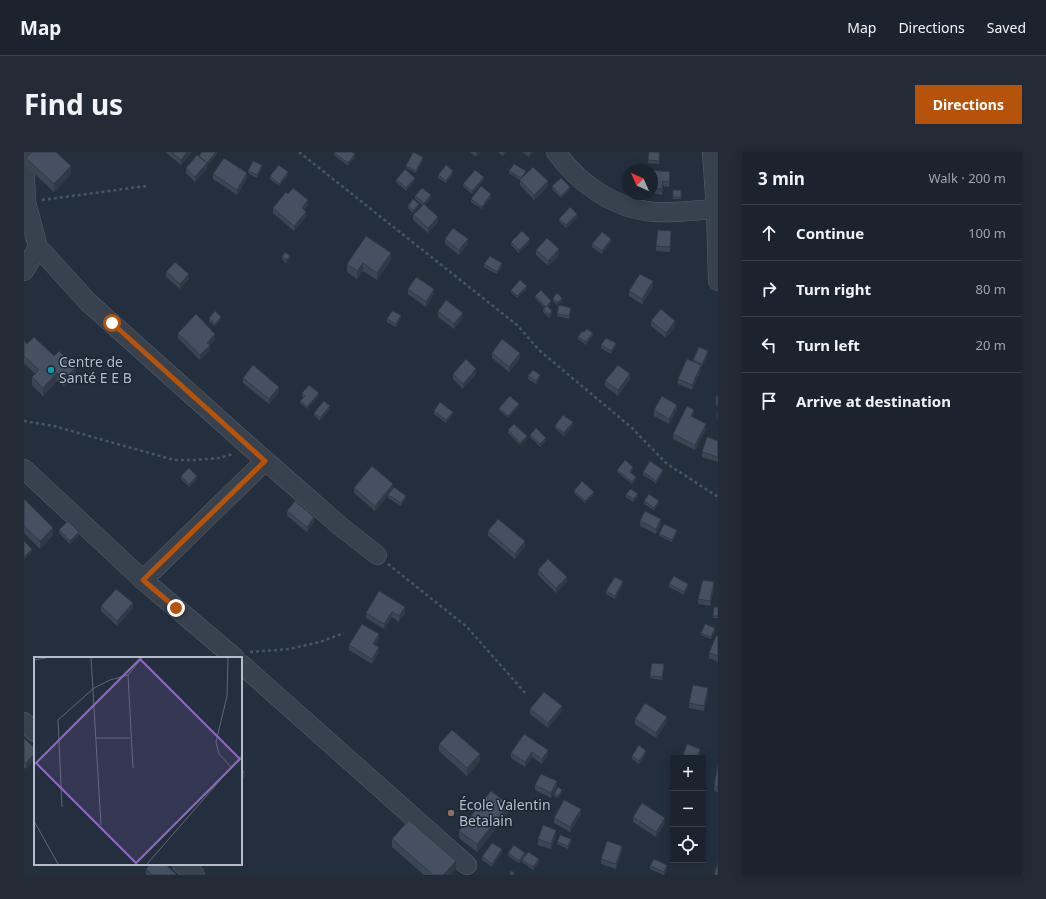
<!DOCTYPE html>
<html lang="en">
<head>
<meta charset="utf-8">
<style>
  :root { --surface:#1b232e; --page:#242b36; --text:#f1f3f6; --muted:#a0a4aa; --line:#39404a; --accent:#b45309 }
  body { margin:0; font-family:"Noto Sans",sans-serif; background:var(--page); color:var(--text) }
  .controls { position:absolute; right:12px; bottom:12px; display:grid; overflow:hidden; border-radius:0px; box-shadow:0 2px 10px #0003 }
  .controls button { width:36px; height:36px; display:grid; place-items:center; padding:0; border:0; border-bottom:1px solid var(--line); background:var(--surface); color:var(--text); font:20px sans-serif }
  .compass { position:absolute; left:598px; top:12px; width:36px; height:36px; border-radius:50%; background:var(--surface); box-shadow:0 2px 10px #0003; rotate:315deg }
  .stop { position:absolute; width:12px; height:12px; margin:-9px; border:3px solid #b45309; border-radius:50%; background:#fff }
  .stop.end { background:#b45309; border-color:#fff; box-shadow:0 1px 4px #0008 }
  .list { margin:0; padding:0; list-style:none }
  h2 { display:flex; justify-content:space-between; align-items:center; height:52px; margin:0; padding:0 16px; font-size:17px }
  h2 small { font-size:13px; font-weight:400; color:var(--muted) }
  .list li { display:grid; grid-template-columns:26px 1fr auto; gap:12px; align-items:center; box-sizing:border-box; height:56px; padding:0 16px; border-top:1px solid var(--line) }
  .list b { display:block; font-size:15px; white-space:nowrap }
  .list em { font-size:13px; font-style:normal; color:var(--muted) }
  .icon { flex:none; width:22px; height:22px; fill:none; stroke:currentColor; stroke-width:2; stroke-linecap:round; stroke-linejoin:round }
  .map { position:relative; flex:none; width:694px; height:723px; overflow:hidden; border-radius:0px }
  header { display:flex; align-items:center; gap:24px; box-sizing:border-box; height:56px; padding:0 20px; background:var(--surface); border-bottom:1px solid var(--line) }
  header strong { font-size:19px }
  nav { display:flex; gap:22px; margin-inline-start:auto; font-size:14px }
  .intro { display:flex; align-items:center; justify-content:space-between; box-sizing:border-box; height:96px; padding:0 24px }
  h1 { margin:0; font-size:28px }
  .button { padding:10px 18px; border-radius:0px; background:var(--accent); color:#fff; font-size:14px; font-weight:700 }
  main { display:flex; gap:24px; padding:0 24px }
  aside { flex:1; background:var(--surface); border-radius:0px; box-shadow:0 2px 10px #0003 }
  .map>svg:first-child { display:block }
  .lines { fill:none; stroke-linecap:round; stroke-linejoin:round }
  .minor-casing { stroke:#565f6c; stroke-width:20 }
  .path { stroke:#44595c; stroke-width:2.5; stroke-dasharray:3 3; stroke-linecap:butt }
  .minor { stroke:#38414e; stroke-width:19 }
  .wall { fill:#3b4654 }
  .shaded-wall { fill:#303945 }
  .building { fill:#455162; stroke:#303945 }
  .route { stroke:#b45309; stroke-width:5 }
  .culture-dot { fill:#0f9aa8; stroke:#1d2633; stroke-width:1.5 }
  .education-dot { fill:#8d6e63; stroke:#1d2633; stroke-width:1.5 }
  .labels { text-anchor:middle; stroke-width:3; stroke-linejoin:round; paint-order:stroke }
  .poi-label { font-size:14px; fill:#b4bcc9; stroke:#1d2633; text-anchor:start }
  .inset-road { fill:none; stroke:#5e6776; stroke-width:1 }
  .view { fill:#9266c3; fill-opacity:0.15; stroke:#9266c3; stroke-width:2 }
  .inset-edge { fill:none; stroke:#b4bcc9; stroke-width:2 }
</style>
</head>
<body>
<header>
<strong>Map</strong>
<nav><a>Map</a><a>Directions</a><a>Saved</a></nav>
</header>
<div class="intro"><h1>Find us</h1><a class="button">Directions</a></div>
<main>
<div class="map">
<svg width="694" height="723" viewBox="0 0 694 723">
  <rect width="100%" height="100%" fill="#242f3e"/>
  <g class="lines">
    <defs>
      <g id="minor">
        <path d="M 532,0 C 554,31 592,58 631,60 C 651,61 672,58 692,57"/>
        <path d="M 688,0 L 692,57 L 694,129"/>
        <path d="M 14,95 L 64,150 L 227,296 L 316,374 L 353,403"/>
        <path d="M 0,119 L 14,95 L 2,50 L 0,0"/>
        <path d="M 0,317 L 119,428 L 211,506"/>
        <path d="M 119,428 L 241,309"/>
        <path d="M 217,512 L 443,713"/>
        <path d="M 0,570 L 11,580"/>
        <path d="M 158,712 L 171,723"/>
      </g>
    </defs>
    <!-- minor casing -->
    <use href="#minor" class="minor-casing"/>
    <!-- path -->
    <g class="path">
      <path d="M 275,0 L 493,173 L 515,198 L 608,276 L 642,311 L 694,345"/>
      <path d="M 18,48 L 122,34"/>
      <path d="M 0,269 L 30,274 L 150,308 L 173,308 L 195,306 L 209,302"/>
      <path d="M 364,412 L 443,475 L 502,542"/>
      <path d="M 226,500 L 265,497 L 296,490 L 320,481"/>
    </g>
    <!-- minor -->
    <use href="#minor" class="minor"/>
  </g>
  <!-- wall -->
  <g class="wall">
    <path d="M 141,0 L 168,0 L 157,13 Z"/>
    <path d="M 193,0 L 193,2 L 183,13 L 183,17 L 171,30 L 162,21 L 162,16 L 175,5 Z"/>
    <path d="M 446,0 L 457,0 L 452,5 Z"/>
    <path d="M 474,0 L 483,0 L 479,4 Z"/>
    <path d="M 498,0 L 509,0 L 505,5 Z"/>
    <path d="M 625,0 L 636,0 L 635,12 L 624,11 Z"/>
    <path d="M 310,1 L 331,5 L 324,14 L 310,3 Z"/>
    <path d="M 2,6 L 47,22 L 30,40 L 2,14 Z"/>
    <path d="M 399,8 L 392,21 L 382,16 L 382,14 Z"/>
    <path d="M 238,16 L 233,26 L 224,21 L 224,19 Z"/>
    <path d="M 628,18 L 646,26 L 645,35 L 639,34 L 638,43 L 628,41 Z"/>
    <path d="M 485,19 L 502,22 L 500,24 L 524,34 L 510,48 L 496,33 L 496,28 L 485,21 Z"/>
    <path d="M 189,22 L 223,26 L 213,43 L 189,27 Z"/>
    <path d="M 429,22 L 422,31 L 414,26 L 414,23 Z"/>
    <path d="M 264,23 L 255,34 L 246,27 L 246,24 Z"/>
    <path d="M 372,28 L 391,28 L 382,39 L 372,30 Z"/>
    <path d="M 460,28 L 448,42 L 439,34 L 439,32 Z"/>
    <path d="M 528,34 L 546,38 L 537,46 L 528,37 Z"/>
    <rect x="649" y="38" width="8" height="9"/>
    <path d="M 264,42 L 284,53 L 280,58 L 282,65 L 270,79 L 249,61 L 249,56 Z"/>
    <path d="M 391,44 L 407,46 L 401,53 L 414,70 L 404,81 L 389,68 L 389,63 L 399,53 L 391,47 Z"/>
    <path d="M 467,45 L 458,57 L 447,50 L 447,47 Z"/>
    <path d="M 384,54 L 395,54 L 389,61 L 384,56 Z"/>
    <path d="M 553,65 L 542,76 L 535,69 L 535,67 Z"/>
    <path d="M 647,84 L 646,100 L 632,99 L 632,94 Z"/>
    <path d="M 421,87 L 444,92 L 435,103 L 421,92 Z"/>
    <path d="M 487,90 L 506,90 L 495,101 L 487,93 Z"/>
    <path d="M 587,90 L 578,102 L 568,95 L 568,92 Z"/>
    <path d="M 512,98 L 535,103 L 524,114 L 512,103 Z"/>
    <path d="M 258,105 L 266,106 L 262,111 L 258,107 Z"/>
    <path d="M 367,108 L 353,128 L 339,119 L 333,127 L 323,120 L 323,112 Z"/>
    <path d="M 460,112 L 478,114 L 473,122 L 460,115 Z"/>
    <path d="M 142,120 L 165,127 L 156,137 L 142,125 Z"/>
    <path d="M 629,135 L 618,152 L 605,144 L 605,139 Z"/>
    <path d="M 384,137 L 410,142 L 402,155 L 384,142 Z"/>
    <path d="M 503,137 L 493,146 L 487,140 L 487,138 Z"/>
    <path d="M 511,144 L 527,152 L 524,155 L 528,162 L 525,166 L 519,160 L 519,157 L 521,156 L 511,146 Z"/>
    <path d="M 529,146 L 538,149 L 533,153 L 529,149 Z"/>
    <path d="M 547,158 L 545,167 L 533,164 L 533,162 Z"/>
    <path d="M 414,159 L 439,166 L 430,177 L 414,165 Z"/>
    <path d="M 185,166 L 197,167 L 191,174 L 185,169 Z"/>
    <path d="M 377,166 L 372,175 L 363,170 L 363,167 Z"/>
    <path d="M 627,169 L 651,174 L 642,186 L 627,174 Z"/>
    <path d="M 560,180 L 569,184 L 562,193 L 554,187 L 554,185 Z"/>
    <path d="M 154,181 L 191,187 L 185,193 L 186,199 L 176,208 L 154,186 Z"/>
    <path d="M 0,188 L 3,192 L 30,204 L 52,222 L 40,235 L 33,229 L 19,244 L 8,233 L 8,225 L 11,222 L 1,212 L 0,213 Z"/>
    <path d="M 577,193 L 592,194 L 587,202 L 577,196 Z"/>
    <path d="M 468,201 L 496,206 L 485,220 L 468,206 Z"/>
    <path d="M 684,202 L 678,214 L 677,214 L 677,218 L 668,238 L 654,232 L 654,227 L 669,209 L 669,208 Z"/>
    <path d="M 429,222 L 452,222 L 439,237 L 429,227 Z"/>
    <path d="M 504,224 L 516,226 L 512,232 L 504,227 Z"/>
    <path d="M 219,226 L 255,240 L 245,252 L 219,231 Z"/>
    <path d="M 606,227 L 594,244 L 581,234 L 581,229 Z"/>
    <path d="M 278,241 L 295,244 L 283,257 L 276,251 L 276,249 L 280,245 L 278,244 Z"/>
    <path d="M 495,254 L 484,266 L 475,258 L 475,256 Z"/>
    <path d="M 306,257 L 296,269 L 290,263 L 290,261 Z"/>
    <path d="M 630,258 L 653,258 L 645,272 L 630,264 Z"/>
    <path d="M 410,259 L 429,262 L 422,271 L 410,262 Z"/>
    <path d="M 670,263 L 669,265 L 682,277 L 671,298 L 649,287 L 649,282 Z"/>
    <path d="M 549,273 L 540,284 L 531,276 L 531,274 Z"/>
    <path d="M 484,278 L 503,287 L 496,293 L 484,281 Z"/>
    <path d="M 506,283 L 522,289 L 516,295 L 506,285 Z"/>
    <path d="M 694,289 L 694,310 L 678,305 L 678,300 Z"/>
    <path d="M 593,318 L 609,318 L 607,321 L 612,327 L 608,332 L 593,320 Z"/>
    <path d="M 619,320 L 639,320 L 632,331 L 619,323 Z"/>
    <path d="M 157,324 L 173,327 L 165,335 L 157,327 Z"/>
    <path d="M 369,335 L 382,346 L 377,354 L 364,346 L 365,342 L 351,359 L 330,341 L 330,336 Z"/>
    <path d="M 550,339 L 570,342 L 561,351 L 550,341 Z"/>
    <path d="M 602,342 L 614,344 L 609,350 L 602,345 Z"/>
    <path d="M 0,347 L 29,383 L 16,397 L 0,381 Z"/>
    <path d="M 620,349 L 635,352 L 630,358 L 620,352 Z"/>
    <path d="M 263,359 L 290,370 L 283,380 L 263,364 Z"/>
    <path d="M 616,369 L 637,372 L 632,382 L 616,374 Z"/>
    <path d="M 35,378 L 55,383 L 46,392 L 35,381 Z"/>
    <path d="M 464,379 L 501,394 L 491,407 L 464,384 Z"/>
    <path d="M 653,380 L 648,390 L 635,384 L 635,382 Z"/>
    <path d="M 514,418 L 543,430 L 532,441 L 514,423 Z"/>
    <path d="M 599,432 L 591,447 L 582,442 L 582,439 Z"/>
    <path d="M 645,432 L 664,435 L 660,443 L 645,435 Z"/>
    <path d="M 690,435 L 686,454 L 674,452 L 674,447 Z"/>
    <path d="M 355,439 L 381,461 L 375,470 L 368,465 L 360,477 L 342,466 L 342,461 Z"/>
    <path d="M 77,454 L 109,456 L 93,474 L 77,459 Z"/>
    <path d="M 690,455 L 694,455 L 694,466 L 689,466 Z"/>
    <path d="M 691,479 L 687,487 L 677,483 L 677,481 Z"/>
    <path d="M 694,484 L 694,510 L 685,506 L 685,501 Z"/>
    <path d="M 355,487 L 351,493 L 355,500 L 348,512 L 325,498 L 325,493 Z"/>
    <path d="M 640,515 L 638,528 L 626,526 L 626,524 Z"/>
    <path d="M 684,541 L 680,559 L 665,556 L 665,551 Z"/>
    <path d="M 506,557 L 538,559 L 524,576 L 506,562 Z"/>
    <path d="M 611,567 L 643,570 L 632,586 L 611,572 Z"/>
    <path d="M 500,582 L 524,603 L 518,612 L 508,605 L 501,615 L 487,606 L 487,601 Z"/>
    <path d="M 0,586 L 11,597 L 11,606 L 2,617 L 0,615 Z"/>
    <path d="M 415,592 L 456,609 L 443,624 L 415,599 Z"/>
    <path d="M 622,601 L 615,612 L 608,607 L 608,604 Z"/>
    <path d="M 694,612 L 694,640 L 690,639 L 690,634 Z"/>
    <path d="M 511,633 L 533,635 L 527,646 L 511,638 Z"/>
    <path d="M 538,640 L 534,646 L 530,644 L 530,642 Z"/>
    <path d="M 485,660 L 453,700 L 435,686 L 435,679 Z"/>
    <path d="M 557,662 L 546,680 L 530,671 L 530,666 Z"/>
    <path d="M 609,665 L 641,671 L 632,685 L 609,670 Z"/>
    <path d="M 532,683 L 527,697 L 514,693 L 514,687 Z"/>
    <path d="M 368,687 L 432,716 L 426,723 L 400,723 L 368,695 Z"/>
    <path d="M 533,690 L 547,690 L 544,697 L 533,692 Z"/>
    <path d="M 598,699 L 592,717 L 577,712 L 577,707 Z"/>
    <path d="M 478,700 L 468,715 L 458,708 L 458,705 Z"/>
    <path d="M 484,701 L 501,704 L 495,711 L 484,704 Z"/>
    <path d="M 498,708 L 515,710 L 509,718 L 498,710 Z"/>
    <path d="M 626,714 L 643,716 L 640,723 L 626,717 Z"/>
    <path d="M 122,717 L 153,723 L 122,723 Z"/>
  </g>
  <!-- shaded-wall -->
  <g class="shaded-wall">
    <path d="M 163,0 L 168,0 L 157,13 L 157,8 Z"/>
    <path d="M 192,0 L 193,2 L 183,14 L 183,11 Z"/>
    <path d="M 452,0 L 457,0 L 452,5 Z"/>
    <path d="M 481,0 L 483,0 L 479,4 L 479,2 Z"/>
    <path d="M 507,0 L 509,0 L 505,5 L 505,3 Z"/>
    <path d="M 331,2 L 331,5 L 324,14 L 324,11 Z"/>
    <path d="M 399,5 L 399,8 L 392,21 L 392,19 Z"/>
    <path d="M 183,11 L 183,17 L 171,30 L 171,25 Z"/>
    <path d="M 238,13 L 238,16 L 233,26 L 233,23 Z"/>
    <path d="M 47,14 L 47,22 L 30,40 L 30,32 Z"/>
    <path d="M 429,19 L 429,22 L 422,31 L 422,29 Z"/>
    <path d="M 502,19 L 502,22 L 497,29 L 497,26 Z"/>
    <path d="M 264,20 L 264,23 L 255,34 L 255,32 Z"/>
    <path d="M 223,21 L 223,26 L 213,43 L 213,38 Z"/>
    <path d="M 460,25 L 460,28 L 448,42 L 448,39 Z"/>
    <path d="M 391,26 L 391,28 L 382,39 L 382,36 Z"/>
    <path d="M 524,29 L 524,34 L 510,48 L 510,43 Z"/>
    <path d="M 546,35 L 546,38 L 537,46 L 537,44 Z"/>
    <path d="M 467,42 L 467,45 L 458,57 L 458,55 Z"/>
    <path d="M 407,43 L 407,46 L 400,54 L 400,51 Z"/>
    <path d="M 284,48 L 284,53 L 278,61 L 278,56 Z"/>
    <path d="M 395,52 L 395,54 L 389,61 L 389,58 Z"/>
    <path d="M 282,60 L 282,65 L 270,79 L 270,74 Z"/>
    <path d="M 553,62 L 553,65 L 542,76 L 542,73 Z"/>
    <path d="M 414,65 L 414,70 L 404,81 L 404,76 Z"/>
    <path d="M 444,87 L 444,92 L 435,103 L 435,98 Z"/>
    <path d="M 506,87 L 506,90 L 495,101 L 495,98 Z"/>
    <path d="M 587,87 L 587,90 L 578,102 L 578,99 Z"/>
    <path d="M 535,97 L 535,103 L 524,114 L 524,109 Z"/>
    <path d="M 367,101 L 367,108 L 353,128 L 353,121 Z"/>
    <path d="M 266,104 L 266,106 L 262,111 L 262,108 Z"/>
    <path d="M 339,111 L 339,119 L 333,127 L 333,119 Z"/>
    <path d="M 478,111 L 478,114 L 473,122 L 473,120 Z"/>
    <path d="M 165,122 L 165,127 L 156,137 L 156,132 Z"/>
    <path d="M 629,129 L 629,135 L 618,152 L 618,147 Z"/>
    <path d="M 503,134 L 503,137 L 493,146 L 493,144 Z"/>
    <path d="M 410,137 L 410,142 L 402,155 L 402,150 Z"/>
    <path d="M 538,146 L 538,149 L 533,153 L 533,151 Z"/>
    <path d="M 527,149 L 527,152 L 522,157 L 522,155 Z"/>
    <path d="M 528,159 L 528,162 L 525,166 L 525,163 Z"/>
    <path d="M 439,161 L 439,166 L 430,177 L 430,172 Z"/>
    <path d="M 377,163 L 377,166 L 372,175 L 372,172 Z"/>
    <path d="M 197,165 L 197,167 L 191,174 L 191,172 Z"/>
    <path d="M 651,169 L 651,174 L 642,186 L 642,181 Z"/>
    <path d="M 569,181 L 569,184 L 562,193 L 562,190 Z"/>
    <path d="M 191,182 L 191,187 L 183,196 L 183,191 Z"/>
    <path d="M 592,191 L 592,194 L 587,202 L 587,199 Z"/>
    <path d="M 186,193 L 186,199 L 176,208 L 176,203 Z"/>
    <path d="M 684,199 L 684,202 L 678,214 L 678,212 Z"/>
    <path d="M 496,201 L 496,206 L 485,220 L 485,215 Z"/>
    <path d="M 677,213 L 677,218 L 668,238 L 668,233 Z"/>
    <path d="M 52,215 L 52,222 L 40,235 L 40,228 Z"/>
    <path d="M 452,217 L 452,222 L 439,237 L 439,232 Z"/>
    <path d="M 33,221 L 33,229 L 19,244 L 19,236 Z"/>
    <path d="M 606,222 L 606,227 L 594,244 L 594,238 Z"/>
    <path d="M 516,223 L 516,226 L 512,232 L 512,229 Z"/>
    <path d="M 255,235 L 255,240 L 245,252 L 245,247 Z"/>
    <path d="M 295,241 L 295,244 L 283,257 L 283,255 Z"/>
    <path d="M 495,252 L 495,254 L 484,266 L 484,264 Z"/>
    <path d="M 653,253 L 653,258 L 645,272 L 645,267 Z"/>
    <path d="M 306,254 L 306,257 L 296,269 L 296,266 Z"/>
    <path d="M 670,258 L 670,263 L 667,269 L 667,264 Z"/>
    <path d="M 429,260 L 429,262 L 422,271 L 422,268 Z"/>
    <path d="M 549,270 L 549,273 L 540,284 L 540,281 Z"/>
    <path d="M 682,272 L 682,277 L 671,298 L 671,293 Z"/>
    <path d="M 503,284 L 503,287 L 496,293 L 496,291 Z"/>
    <path d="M 522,286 L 522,289 L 516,295 L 516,292 Z"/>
    <path d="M 609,315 L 609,318 L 606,322 L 606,320 Z"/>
    <path d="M 639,318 L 639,320 L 632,331 L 632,329 Z"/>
    <path d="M 173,324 L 173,327 L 165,335 L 165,333 Z"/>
    <path d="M 612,325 L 612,327 L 608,332 L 608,330 Z"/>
    <path d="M 369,332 L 369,337 L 351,359 L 351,354 Z"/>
    <path d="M 570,340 L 570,342 L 561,351 L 561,349 Z"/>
    <path d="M 614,342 L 614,344 L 609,350 L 609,347 Z"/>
    <path d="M 382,344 L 382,346 L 377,354 L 377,351 Z"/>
    <path d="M 635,349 L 635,352 L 630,358 L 630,356 Z"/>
    <path d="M 290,365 L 290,370 L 283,380 L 283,375 Z"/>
    <path d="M 637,367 L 637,372 L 632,382 L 632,377 Z"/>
    <path d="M 29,376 L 29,383 L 16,397 L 16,389 Z"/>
    <path d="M 653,378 L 653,380 L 648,390 L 648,388 Z"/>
    <path d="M 55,380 L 55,383 L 46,392 L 46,389 Z"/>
    <path d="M 501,389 L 501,394 L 491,407 L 491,402 Z"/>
    <path d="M 8,397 L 8,400 L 0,408 L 0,405 Z"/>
    <path d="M 543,425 L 543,430 L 532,441 L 532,436 Z"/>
    <path d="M 599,429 L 599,432 L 591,447 L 591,444 Z"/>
    <path d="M 690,430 L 690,435 L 686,454 L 686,449 Z"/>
    <path d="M 664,432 L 664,435 L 660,443 L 660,440 Z"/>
    <path d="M 109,451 L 109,456 L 93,474 L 93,469 Z"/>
    <path d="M 381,455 L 381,461 L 375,470 L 375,464 Z"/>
    <path d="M 368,460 L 368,465 L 360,477 L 360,472 Z"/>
    <path d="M 691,476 L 691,479 L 687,487 L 687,485 Z"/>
    <path d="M 355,482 L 355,487 L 349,497 L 349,492 Z"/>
    <path d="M 355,495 L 355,500 L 348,512 L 348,507 Z"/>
    <path d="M 684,536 L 684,541 L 680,559 L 680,554 Z"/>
    <path d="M 538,554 L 538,559 L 524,576 L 524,571 Z"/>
    <path d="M 643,565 L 643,570 L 632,586 L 632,581 Z"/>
    <path d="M 676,597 L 676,602 L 675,606 L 673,606 Z"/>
    <path d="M 524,598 L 524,603 L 518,612 L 518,607 Z"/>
    <path d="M 622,599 L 622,601 L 615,612 L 615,609 Z"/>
    <path d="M 508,600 L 508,605 L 501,615 L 501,610 Z"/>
    <path d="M 11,601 L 11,606 L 2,617 L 2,611 Z"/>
    <path d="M 456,602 L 456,609 L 443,624 L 443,616 Z"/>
    <path d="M 221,620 L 221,625 L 217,629 L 217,624 Z"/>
    <path d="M 533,629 L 533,635 L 527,646 L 527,641 Z"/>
    <path d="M 538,638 L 538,640 L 534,646 L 534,644 Z"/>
    <path d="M 485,653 L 485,660 L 453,700 L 453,692 Z"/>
    <path d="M 557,657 L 557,662 L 546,680 L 546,675 Z"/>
    <path d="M 641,666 L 641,671 L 632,685 L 632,680 Z"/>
    <path d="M 532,678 L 532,683 L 527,697 L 527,692 Z"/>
    <path d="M 547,687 L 547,690 L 544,697 L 544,694 Z"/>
    <path d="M 598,694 L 598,699 L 592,717 L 592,712 Z"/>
    <path d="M 478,697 L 478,700 L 468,715 L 468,712 Z"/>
    <path d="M 501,701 L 501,704 L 495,711 L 495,709 Z"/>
    <path d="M 515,707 L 515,710 L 509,718 L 509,715 Z"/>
    <path d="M 432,709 L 432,716 L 426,723 L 419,723 Z"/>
    <path d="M 643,713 L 643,716 L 640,723 L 640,720 Z"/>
  </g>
  <!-- building -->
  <g class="building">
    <path d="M 8,0 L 32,0 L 47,14 L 30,32 L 2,6 Z"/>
    <path d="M 147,0 L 163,0 L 157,8 Z"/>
    <path d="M 178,0 L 192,0 L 183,11 L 175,4 Z"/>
    <path d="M 311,0 L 328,0 L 331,2 L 324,11 L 310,1 Z"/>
    <path d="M 389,0 L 399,5 L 392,19 L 382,14 Z"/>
    <path d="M 501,0 L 507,0 L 505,3 Z"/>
    <path d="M 625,0 L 635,0 L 635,9 L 624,8 Z"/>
    <path d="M 173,3 L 183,11 L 171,25 L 162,16 Z"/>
    <path d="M 200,6 L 223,21 L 213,38 L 189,22 Z"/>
    <path d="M 229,9 L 238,13 L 233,23 L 224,19 Z"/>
    <path d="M 490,12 L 502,19 L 497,26 L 485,19 Z"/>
    <path d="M 255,13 L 264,20 L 255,32 L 246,24 Z"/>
    <path d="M 422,13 L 429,19 L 422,29 L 414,23 Z"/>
    <path d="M 509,15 L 524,29 L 510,43 L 496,28 Z"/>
    <path d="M 381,17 L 391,26 L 382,36 L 372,28 Z"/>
    <path d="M 451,18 L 460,25 L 448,39 L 439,32 Z"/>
    <path d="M 628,18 L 646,20 L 645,30 L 639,29 L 638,37 L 628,36 Z"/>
    <path d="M 537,26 L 546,35 L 537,44 L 528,34 Z"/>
    <path d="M 457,34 L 467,42 L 458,55 L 447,47 Z"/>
    <path d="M 269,36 L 284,48 L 278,56 L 282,60 L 270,74 L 249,56 L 262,40 L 264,42 Z"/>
    <path d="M 398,36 L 407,43 L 400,51 L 391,44 Z"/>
    <rect x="649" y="38" width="8" height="7"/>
    <path d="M 389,47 L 395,52 L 389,58 L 384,54 Z"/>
    <path d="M 400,52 L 414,65 L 404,76 L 389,63 Z"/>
    <path d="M 546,55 L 553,62 L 542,73 L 535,67 Z"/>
    <path d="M 429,76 L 444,87 L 435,98 L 421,87 Z"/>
    <path d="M 634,78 L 647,79 L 646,95 L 632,94 Z"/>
    <path d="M 498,79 L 506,87 L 495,98 L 487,90 Z"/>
    <path d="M 578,80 L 587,87 L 578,99 L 568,92 Z"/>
    <path d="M 342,84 L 367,101 L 353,121 L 339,111 L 333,119 L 323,112 Z"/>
    <path d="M 523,86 L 535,97 L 524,109 L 512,98 Z"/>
    <path d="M 261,100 L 266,104 L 262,108 L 258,105 Z"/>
    <path d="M 466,104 L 478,111 L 473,120 L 460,112 Z"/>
    <path d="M 151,110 L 165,122 L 156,132 L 142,120 Z"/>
    <path d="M 616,122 L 629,129 L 618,147 L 605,139 Z"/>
    <path d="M 392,125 L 410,137 L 402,150 L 384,137 Z"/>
    <path d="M 496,128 L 503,134 L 493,144 L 487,138 Z"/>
    <path d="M 517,138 L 527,149 L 522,155 L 511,144 Z"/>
    <path d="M 533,141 L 538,146 L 533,151 L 529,146 Z"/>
    <path d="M 422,148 L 439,161 L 430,172 L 414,159 Z"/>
    <path d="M 535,153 L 547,156 L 545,164 L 533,162 Z"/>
    <path d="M 523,154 L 528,159 L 525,163 L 519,157 Z"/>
    <path d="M 637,157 L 651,169 L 642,181 L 627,169 Z"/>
    <path d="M 191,159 L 197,165 L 191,172 L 185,166 Z"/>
    <path d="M 368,159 L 377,163 L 372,172 L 363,167 Z"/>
    <path d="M 172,162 L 191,182 L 183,191 L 186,193 L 176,203 L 154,181 Z"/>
    <path d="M 563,177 L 569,181 L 562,190 L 554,185 L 558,179 L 560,180 Z"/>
    <path d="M 10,185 L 30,204 L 35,199 L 52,215 L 40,228 L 33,221 L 19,236 L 8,225 L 15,218 L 1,205 L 0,205 L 0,188 L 3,192 Z"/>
    <path d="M 582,186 L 592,191 L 587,199 L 577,193 Z"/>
    <path d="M 478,187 L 496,201 L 485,215 L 468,201 Z"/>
    <path d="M 675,195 L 684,199 L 678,212 L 669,208 Z"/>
    <path d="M 442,207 L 452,217 L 439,232 L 429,222 Z"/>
    <path d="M 663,207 L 677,213 L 668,233 L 654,227 Z"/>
    <path d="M 229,213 L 255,235 L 245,247 L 219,226 Z"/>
    <path d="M 594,213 L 606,222 L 594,238 L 581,229 Z"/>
    <path d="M 509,218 L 516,223 L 512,229 L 504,224 Z"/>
    <path d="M 285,233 L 295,241 L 283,255 L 276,249 L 281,244 L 278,241 Z"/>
    <path d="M 486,244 L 495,252 L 484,264 L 475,256 Z"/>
    <path d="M 638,244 L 653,253 L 645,267 L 630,258 Z"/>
    <rect x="692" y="244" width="2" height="9"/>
    <path d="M 300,249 L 306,254 L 296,266 L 290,261 Z"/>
    <path d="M 416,250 L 429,260 L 422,268 L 410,259 Z"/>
    <path d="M 663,254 L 670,258 L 667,264 L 682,272 L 671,293 L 649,282 Z"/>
    <rect x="693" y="260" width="1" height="6"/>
    <path d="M 539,263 L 549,270 L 540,281 L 531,274 Z"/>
    <path d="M 490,272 L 503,284 L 496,291 L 484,278 Z"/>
    <path d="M 512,276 L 522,286 L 516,292 L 506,283 Z"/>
    <path d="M 683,285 L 694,289 L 694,305 L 678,300 Z"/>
    <path d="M 601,308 L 609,315 L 606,320 L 612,325 L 608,330 L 593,318 Z"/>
    <path d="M 626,309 L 639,318 L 632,329 L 619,320 Z"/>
    <path d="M 348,314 L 369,332 L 351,354 L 330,336 Z"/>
    <path d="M 165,316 L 173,324 L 165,333 L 157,324 Z"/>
    <path d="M 558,329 L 570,340 L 561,349 L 550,339 Z"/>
    <path d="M 370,335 L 382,344 L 377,351 L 364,343 Z"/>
    <path d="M 607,337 L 614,342 L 609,347 L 602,342 Z"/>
    <path d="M 625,342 L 635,349 L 630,356 L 620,349 Z"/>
    <path d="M 0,347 L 29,376 L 16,389 L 0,374 Z"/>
    <path d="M 271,349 L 290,365 L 283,375 L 263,359 Z"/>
    <path d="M 621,359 L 637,367 L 632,377 L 616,369 Z"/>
    <path d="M 474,367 L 501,389 L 491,402 L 464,379 Z"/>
    <path d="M 44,369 L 55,380 L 46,389 L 35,378 Z"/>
    <path d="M 640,372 L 653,378 L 648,388 L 635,382 Z"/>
    <path d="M 0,389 L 8,397 L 0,405 Z"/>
    <path d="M 524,407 L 543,425 L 532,436 L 514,418 Z"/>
    <path d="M 650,424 L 664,432 L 660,440 L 645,432 Z"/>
    <path d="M 591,425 L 599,429 L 591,444 L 582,439 Z"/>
    <path d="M 679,428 L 690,430 L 686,449 L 674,447 Z"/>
    <path d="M 92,437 L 109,451 L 93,469 L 77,454 Z"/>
    <path d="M 355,439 L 381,455 L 375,464 L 368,460 L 360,472 L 342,461 Z"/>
    <path d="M 690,455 L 694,455 L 694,464 L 689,464 Z"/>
    <path d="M 338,472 L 355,482 L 349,492 L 355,495 L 348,507 L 325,493 Z"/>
    <path d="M 681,472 L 691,476 L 687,485 L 677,481 Z"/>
    <path d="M 692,484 L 694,484 L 694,504 L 685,501 Z"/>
    <path d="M 628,511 L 640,512 L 638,525 L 626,524 Z"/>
    <path d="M 669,533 L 684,536 L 680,554 L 665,551 Z"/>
    <path d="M 520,540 L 538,554 L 524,571 L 506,557 Z"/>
    <path d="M 621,551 L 643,565 L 632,581 L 611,567 Z"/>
    <path d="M 428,578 L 456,602 L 443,616 L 415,592 Z"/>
    <path d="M 500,582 L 524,598 L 518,607 L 508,600 L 501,610 L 487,601 Z"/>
    <path d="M 0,586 L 11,597 L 11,601 L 2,611 L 0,610 Z"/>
    <path d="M 663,592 L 676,597 L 673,606 L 658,606 Z"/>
    <path d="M 615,593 L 622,599 L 615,609 L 608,604 Z"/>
    <path d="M 694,612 L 694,635 L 690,634 Z"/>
    <path d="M 217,616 L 221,620 L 217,624 Z"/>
    <path d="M 517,622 L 533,629 L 527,641 L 511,633 Z"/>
    <path d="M 534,635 L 538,638 L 534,644 L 530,642 Z"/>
    <path d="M 467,639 L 485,653 L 453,692 L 435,679 Z"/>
    <path d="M 540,648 L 557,657 L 546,675 L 530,666 Z"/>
    <path d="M 618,651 L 641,666 L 632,680 L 609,665 Z"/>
    <path d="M 385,668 L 432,709 L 419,723 L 409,723 L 368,687 Z"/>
    <path d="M 519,673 L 532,678 L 527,692 L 514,687 Z"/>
    <path d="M 536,683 L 547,687 L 544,694 L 533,690 Z"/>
    <path d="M 583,689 L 598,694 L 592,712 L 577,707 Z"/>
    <path d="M 468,691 L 478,697 L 468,712 L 458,705 Z"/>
    <path d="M 490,693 L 501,701 L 495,709 L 484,701 Z"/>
    <path d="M 504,700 L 515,707 L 509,715 L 498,708 Z"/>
    <path d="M 630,707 L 643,713 L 640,720 L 626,714 Z"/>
    <path d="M 694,710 L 694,723 L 690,723 Z"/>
    <path d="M 127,712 L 141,712 L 153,723 L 128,723 L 122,717 Z"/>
    <path d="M 486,719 L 490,720 L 490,723 L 486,723 Z"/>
  </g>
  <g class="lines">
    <!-- route -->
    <path class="route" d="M 88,171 L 241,309 L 119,428 L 152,456"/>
  </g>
  <!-- markers -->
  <circle class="culture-dot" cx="27" cy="218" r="4"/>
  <circle class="education-dot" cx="427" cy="661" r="4"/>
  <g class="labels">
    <!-- poi labels -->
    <g class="poi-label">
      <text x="35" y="215">Centre de<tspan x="35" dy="16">Santé E E B</tspan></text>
      <text x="435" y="658">École Valentin<tspan x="435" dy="16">Betalain</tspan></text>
    </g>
  </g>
  <!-- overview -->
  <g transform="translate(10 505)">
    <rect width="208" height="208" fill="#242f3e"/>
    <path class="inset-road" d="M 57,1 L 67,168M 194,1 L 193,39 L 182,85 L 185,97 L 197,110M 0,3 L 12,1M 94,18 L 99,111M 62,81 L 96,81M 28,150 L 24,63 L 60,31 L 76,23 L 94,18 L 108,1M 0,164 L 24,207M 113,207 L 208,98"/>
    <path class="view" d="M 106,2 L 206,102 L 102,206 L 2,106 Z"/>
    <rect width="208" height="208" class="inset-edge"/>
  </g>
</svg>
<div class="controls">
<button>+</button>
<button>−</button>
<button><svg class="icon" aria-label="locate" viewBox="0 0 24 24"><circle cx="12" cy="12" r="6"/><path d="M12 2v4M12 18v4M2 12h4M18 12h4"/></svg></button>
</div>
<svg class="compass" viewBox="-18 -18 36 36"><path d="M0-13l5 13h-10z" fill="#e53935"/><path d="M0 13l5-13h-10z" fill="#a0a4aa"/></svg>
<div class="stop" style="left:88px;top:171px"></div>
<div class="stop end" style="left:152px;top:456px"></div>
</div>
<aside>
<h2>3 min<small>Walk · 200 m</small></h2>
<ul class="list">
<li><svg class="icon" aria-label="ahead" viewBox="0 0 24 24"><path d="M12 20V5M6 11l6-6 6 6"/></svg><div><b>Continue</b></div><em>100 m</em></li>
<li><svg class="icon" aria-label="right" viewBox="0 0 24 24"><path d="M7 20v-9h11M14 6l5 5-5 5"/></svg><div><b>Turn right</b></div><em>80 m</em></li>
<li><svg class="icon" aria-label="left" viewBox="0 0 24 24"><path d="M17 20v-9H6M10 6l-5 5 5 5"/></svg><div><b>Turn left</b></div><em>20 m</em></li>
<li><svg class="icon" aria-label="arrive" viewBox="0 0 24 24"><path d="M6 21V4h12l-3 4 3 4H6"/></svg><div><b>Arrive at destination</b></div></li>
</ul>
</aside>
</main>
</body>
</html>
